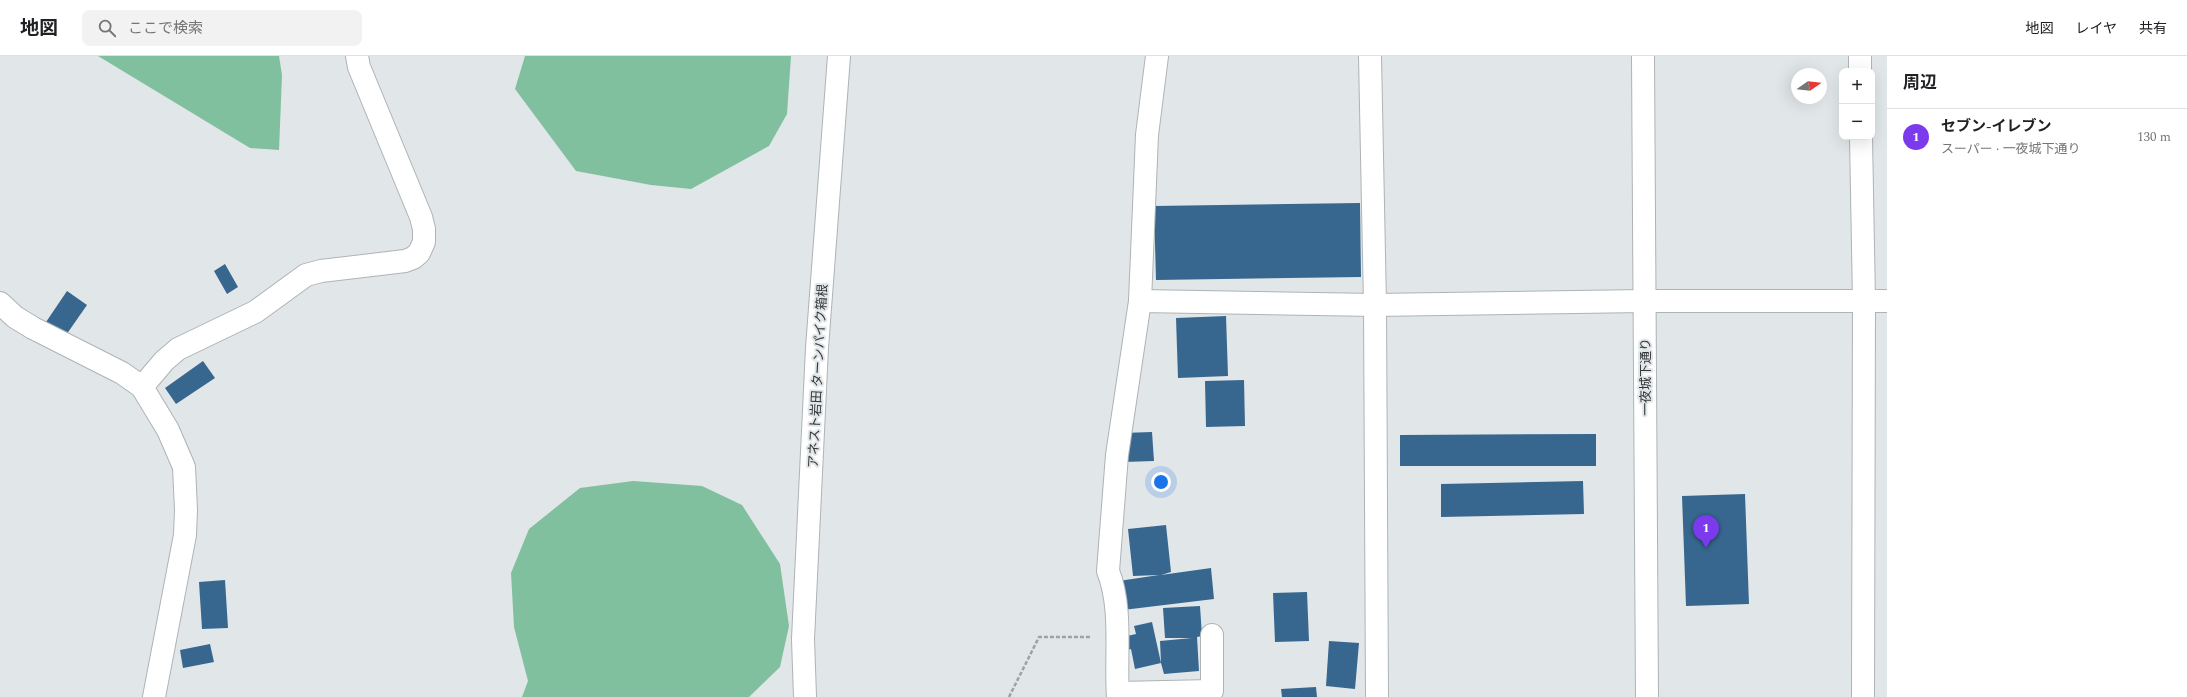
<!DOCTYPE html>
<html lang="ja">
<head>
<meta charset="utf-8">
<style>
  :root { --surface:#fff; --page:#f2f2f2; --text:#202124; --muted:#757577; --line:#e0e0e0; --accent:#7c3aed }
  body { margin:0; font-family:Spectral,"Noto Sans JP",serif; background:var(--page); color:var(--text) }
  .controls { position:absolute; right:12px; top:12px; display:grid; overflow:hidden; border-radius:8px; box-shadow:0 4px 16px #0002 }
  .controls button { width:36px; height:36px; display:grid; place-items:center; padding:0; border:0; border-bottom:1px solid var(--line); background:var(--surface); color:var(--text); font:20px sans-serif }
  .compass { position:absolute; left:1791px; top:12px; width:36px; height:36px; border-radius:50%; background:var(--surface); box-shadow:0 4px 16px #0002; rotate:76deg }
  .you { position:absolute; left:1161px; top:426px; width:14px; height:14px; margin:-10px; border:3px solid #fff; border-radius:50%; background:#1a73e8; box-shadow:0 0 0 6px #1a73e833 }
  .badge { display:grid; place-items:center; width:26px; height:26px; border-radius:50%; background:var(--accent); color:#fff; font-size:13px; font-weight:700 }
  .pin { position:absolute; translate:-50% -33px; filter:drop-shadow(0 1px 2px #0008) }
  .pin::after { content:''; position:absolute; top:21px; width:14px; height:12px; background:inherit; clip-path:polygon(0 0,100% 0,50% 100%) }
  .list { margin:0; padding:0; list-style:none }
  h2 { display:flex; justify-content:space-between; align-items:center; height:52px; margin:0; padding:0 16px; font-size:17px }
  h2 small { font-size:13px; font-weight:400; color:var(--muted) }
  .list li { display:grid; grid-template-columns:26px 1fr auto; gap:12px; align-items:center; box-sizing:border-box; height:56px; padding:0 16px; border-top:1px solid var(--line) }
  .list b { display:block; font-size:15px; white-space:nowrap }
  .list p { margin:0; font-size:13px; white-space:nowrap; color:var(--muted) }
  .list em { font-size:13px; font-style:normal; color:var(--muted) }
  .icon { flex:none; width:22px; height:22px; fill:none; stroke:currentColor; stroke-width:2; stroke-linecap:round; stroke-linejoin:round }
  .map { position:relative; flex:none; width:1887px; height:641px; overflow:hidden }
  header { display:flex; align-items:center; gap:24px; box-sizing:border-box; height:56px; padding:0 20px; background:var(--surface); border-bottom:1px solid var(--line) }
  header strong { font-size:19px }
  nav { display:flex; gap:22px; margin-inline-start:auto; font-size:14px }
  .search { width:280px; height:36px; background:var(--page); display:flex; align-items:center; gap:10px; box-sizing:border-box; padding:0 14px; border-radius:8px; color:var(--muted); font-size:15px }
  main { display:flex }
  aside { flex:1; background:var(--surface) }
  .map>svg:first-child { display:block }
  .forest { fill:#80c09e }
  .building { fill:#37678e }
  .lines { fill:none; stroke-linecap:round; stroke-linejoin:round }
  .minor-casing { stroke:#aeb3b6; stroke-width:24 }
  .path { stroke:#9ea2a4; stroke-width:2.5; stroke-dasharray:4 2; stroke-linecap:butt }
  .minor { stroke:#fff; stroke-width:22 }
  .labels { text-anchor:middle; stroke-width:4; stroke-linejoin:round; paint-order:stroke }
  .street-label { font-size:13px; fill:#343637; stroke:#e1e6e9 }
</style>
</head>
<body>
<header>
<strong>地図</strong>
<div class="search"><svg class="icon" aria-label="search" viewBox="0 0 24 24"><circle cx="10" cy="10" r="6"/><path d="M15 15l6 6"/></svg>ここで検索</div>
<nav><a>地図</a><a>レイヤ</a><a>共有</a></nav>
</header>
<main>
<div class="map">
<svg width="1887" height="641" viewBox="0 0 1887 641">
  <rect width="100%" height="100%" fill="#e1e6e9"/>
  <!-- forest -->
  <g class="forest">
    <path d="M 98,0 L 279,0 L 282,19 L 279,94 L 250,92 Z"/>
    <path d="M 525,0 L 791,0 L 787,58 L 769,90 L 691,133 L 651,129 L 576,115 L 515,33 Z"/>
    <path d="M 633,425 L 702,430 L 742,449 L 780,508 L 789,570 L 780,611 L 749,641 L 522,641 L 528,625 L 514,571 L 511,517 L 529,473 L 580,432 Z"/>
  </g>
  <!-- building -->
  <g class="building">
    <path d="M 1360,147 L 1361,221 L 1156,224 L 1154,150 Z"/>
    <path d="M 225,208 L 238,231 L 227,238 L 214,215 Z"/>
    <path d="M 67,235 L 87,249 L 64,282 L 44,269 Z"/>
    <path d="M 1226,260 L 1228,320 L 1178,322 L 1176,262 Z"/>
    <path d="M 203,305 L 215,322 L 176,348 L 165,332 Z"/>
    <path d="M 1244,324 L 1245,370 L 1206,371 L 1205,325 Z"/>
    <path d="M 1152,376 L 1154,405 L 1124,406 L 1122,377 Z"/>
    <path d="M 1596,378 L 1596,410 L 1400,410 L 1400,379 Z"/>
    <path d="M 1583,425 L 1584,458 L 1441,461 L 1441,428 Z"/>
    <path d="M 1745,438 L 1749,548 L 1686,550 L 1682,440 Z"/>
    <path d="M 1166,469 L 1171,516 L 1161,519 L 1211,512 L 1214,543 L 1123,554 L 1112,526 L 1159,519 L 1133,520 L 1128,473 Z"/>
    <path d="M 225,524 L 228,572 L 202,573 L 199,526 Z"/>
    <path d="M 1307,536 L 1309,585 L 1275,586 L 1273,537 Z"/>
    <path d="M 1200,550 L 1202,580 L 1197,581 L 1199,615 L 1164,618 L 1161,607 L 1160,585 L 1192,582 L 1165,582 L 1163,552 Z"/>
    <path d="M 1152,566 L 1161,607 L 1135,613 L 1131,593 L 1121,596 L 1118,582 L 1136,578 L 1134,570 Z"/>
    <path d="M 1329,585 L 1359,587 L 1355,633 L 1326,630 Z"/>
    <path d="M 210,588 L 214,606 L 183,612 L 180,594 Z"/>
    <path d="M 1316,631 L 1317,641 L 1282,641 L 1281,633 Z"/>
  </g>
  <g class="lines">
    <defs>
      <g id="minor">
        <path d="M 1370,0 L 1375,249 L 1377,641"/>
        <path d="M 1643,0 L 1647,641"/>
        <path d="M 1860,0 L 1860,15"/>
        <path d="M 1861,81 L 1864,245 L 1863,641"/>
        <path d="M 1140,245 L 1375,249 L 1644,245 L 1887,245"/>
        <path d="M 0,247 L 15,261 L 33,272 L 122,317 L 142,331 L 168,374 L 184,411 L 186,454 L 185,479 L 154,641"/>
        <path d="M 142,331 L 164,305 L 178,293 L 255,256 L 306,219 L 321,215 L 405,205 L 413,202 L 419,197 L 424,186 L 424,173 L 421,161 L 359,11 L 357,0"/>
        <path d="M 1118,637 L 1212,635 L 1212,579"/>
        <path d="M 805,641 L 803,583 L 817,292 L 839,0"/>
        <path d="M 1118,641 C 1115,601 1123,553 1108,515 L 1117,399 L 1140,245 L 1147,79 L 1157,0"/>
      </g>
    </defs>
    <!-- minor casing -->
    <use href="#minor" class="minor-casing"/>
    <!-- path -->
    <path class="path" d="M 1009,641 L 1039,581 L 1091,581"/>
    <!-- minor -->
    <use href="#minor" class="minor"/>
  </g>
  <g class="labels">
    <!-- street labels -->
    <g class="street-label">
      <text transform="translate(817 320) rotate(-87)" y="5">アネスト岩田 ターンパイク箱根</text>
      <text transform="translate(1645 321) rotate(-90)" y="5">一夜城下通り</text>
    </g>
  </g>
</svg>
<div class="controls">
<button>+</button>
<button>−</button>
</div>
<svg class="compass" viewBox="-18 -18 36 36"><path d="M0-13l5 13h-10z" fill="#e53935"/><path d="M0 13l5-13h-10z" fill="#757577"/></svg>
<div class="you"></div>
<div class="pin badge" style="left:1706px;top:492px">1</div>
</div>
<aside>
<h2>周辺<small></small></h2>
<ul class="list">
<li><span class="badge">1</span><div><b>セブン-イレブン</b><p>スーパー · 一夜城下通り</p></div><em>130 m</em></li>
</ul>
</aside>
</main>
</body>
</html>
